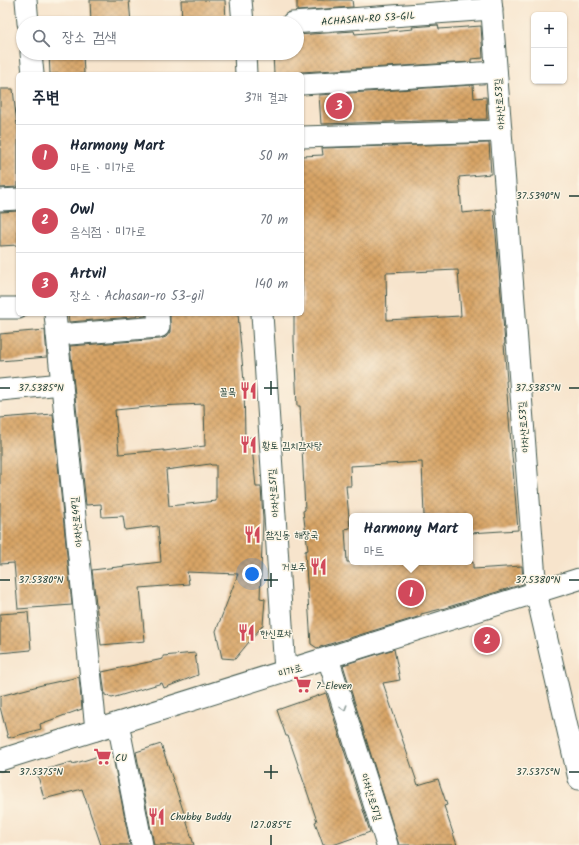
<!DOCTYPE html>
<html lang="ko">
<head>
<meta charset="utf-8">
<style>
  :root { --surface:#fff; --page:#f2f2f3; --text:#1f2937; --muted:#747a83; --line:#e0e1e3; --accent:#d1495b }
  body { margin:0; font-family:Kalam,"Poor Story",sans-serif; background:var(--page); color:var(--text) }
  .controls { position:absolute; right:12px; top:12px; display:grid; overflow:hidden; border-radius:6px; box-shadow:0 1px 3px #0004 }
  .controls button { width:36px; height:36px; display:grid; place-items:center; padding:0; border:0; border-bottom:1px solid var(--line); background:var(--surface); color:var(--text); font:20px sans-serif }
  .you { position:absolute; left:252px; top:574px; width:14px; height:14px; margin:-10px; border:3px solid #fff; border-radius:50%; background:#1a73e8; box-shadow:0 0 0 6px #1a73e833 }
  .badge { display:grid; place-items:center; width:26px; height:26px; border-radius:50%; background:var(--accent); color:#fff; font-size:13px; font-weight:700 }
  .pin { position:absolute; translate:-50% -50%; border:2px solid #fff; box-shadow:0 1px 4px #0006 }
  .popup { position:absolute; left:349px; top:513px; width:124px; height:52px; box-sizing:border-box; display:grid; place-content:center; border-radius:6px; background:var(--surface); filter:drop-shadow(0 1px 3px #0005); font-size:13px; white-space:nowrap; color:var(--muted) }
  .popup b { font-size:15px; color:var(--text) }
  .popup::after { content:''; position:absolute; left:50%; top:100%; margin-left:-8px; border:8px solid transparent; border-top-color:var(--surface) }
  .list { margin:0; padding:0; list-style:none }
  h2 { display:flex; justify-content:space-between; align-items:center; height:52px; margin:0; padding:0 16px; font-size:17px }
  h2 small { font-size:13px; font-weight:400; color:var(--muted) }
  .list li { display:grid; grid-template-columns:26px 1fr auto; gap:12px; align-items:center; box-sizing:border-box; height:64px; padding:0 16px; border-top:1px solid var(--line) }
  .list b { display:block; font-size:15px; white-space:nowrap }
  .list p { margin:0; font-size:13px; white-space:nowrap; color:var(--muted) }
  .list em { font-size:13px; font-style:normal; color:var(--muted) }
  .icon { flex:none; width:22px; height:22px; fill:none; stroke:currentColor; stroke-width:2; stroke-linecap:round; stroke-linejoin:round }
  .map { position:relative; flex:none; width:579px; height:845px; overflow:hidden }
  .search { position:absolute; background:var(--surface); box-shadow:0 1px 3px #0004; left:16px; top:16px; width:288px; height:44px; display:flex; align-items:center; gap:10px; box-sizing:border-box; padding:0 14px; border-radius:22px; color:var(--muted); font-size:15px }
  .panel { position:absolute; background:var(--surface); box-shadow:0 1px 3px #0004; left:16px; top:72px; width:288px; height:244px; border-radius:6px }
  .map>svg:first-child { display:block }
  .building { fill:url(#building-cross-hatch); fill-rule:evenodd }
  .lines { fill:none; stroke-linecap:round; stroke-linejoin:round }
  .minor-casing { stroke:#3f564b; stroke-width:23 }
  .minor { stroke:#fff; stroke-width:21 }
  .oneway { stroke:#8f9e9a }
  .ticks { fill:none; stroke:#1f3d34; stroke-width:1.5 }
  .labels { text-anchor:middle; stroke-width:3; stroke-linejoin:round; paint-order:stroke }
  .street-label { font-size:10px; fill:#1f3d34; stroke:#fcf5e5 }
  .poi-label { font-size:10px; fill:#1f3d34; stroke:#fcf5e5; text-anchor:start }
  .ticks-label { font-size:10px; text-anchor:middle; fill:#1f3d34; stroke:#fcf5e5; stroke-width:3; stroke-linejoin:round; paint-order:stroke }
</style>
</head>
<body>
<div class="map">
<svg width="579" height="845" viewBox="0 0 579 845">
  <defs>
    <pattern id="building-cross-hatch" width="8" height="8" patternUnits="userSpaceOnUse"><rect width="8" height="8" fill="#d8a466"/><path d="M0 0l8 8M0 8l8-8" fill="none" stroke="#af8755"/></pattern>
  </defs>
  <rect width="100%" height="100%" fill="#fcf5e5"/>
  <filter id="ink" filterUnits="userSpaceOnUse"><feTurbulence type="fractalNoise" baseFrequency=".025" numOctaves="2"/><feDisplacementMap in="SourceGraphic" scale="8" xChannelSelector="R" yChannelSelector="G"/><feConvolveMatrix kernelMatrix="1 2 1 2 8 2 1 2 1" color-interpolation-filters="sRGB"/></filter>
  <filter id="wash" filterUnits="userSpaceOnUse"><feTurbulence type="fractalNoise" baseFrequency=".012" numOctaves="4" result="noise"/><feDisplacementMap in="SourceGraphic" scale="16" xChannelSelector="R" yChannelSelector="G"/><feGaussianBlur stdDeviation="0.9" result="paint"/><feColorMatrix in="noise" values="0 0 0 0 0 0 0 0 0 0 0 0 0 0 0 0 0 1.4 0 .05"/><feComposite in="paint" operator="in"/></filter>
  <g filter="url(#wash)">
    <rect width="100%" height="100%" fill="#f7e4cc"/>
    <g id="blocks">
      <!-- building -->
      <g class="building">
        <path d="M 90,0 L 129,0 L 131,23 L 91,23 Z"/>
        <path d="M 181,0 L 225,0 L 226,23 L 182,23 Z"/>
        <path d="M 297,0 L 352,0 L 353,7 L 297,11 Z"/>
        <path d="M 438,25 L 439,29 L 481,26 L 483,58 L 471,59 L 471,62 L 301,72 L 295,74 L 274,74 L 273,53 L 297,53 L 297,35 L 354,31 L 355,34 L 413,29 L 412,27 Z"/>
        <path d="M 49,53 L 83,53 L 84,74 L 50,74 Z"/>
        <path d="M 473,85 L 474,98 L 486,97 L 487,119 L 321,124 L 319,95 Z"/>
        <path d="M 0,89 L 13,89 L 17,125 L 18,125 L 18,187 L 0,188 Z"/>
        <path d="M 489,143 L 491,174 L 459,177 L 462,213 L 494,210 L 505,344 L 504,344 L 507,381 L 506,381 L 518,530 L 470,533 L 470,516 L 424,516 L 422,462 L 350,466 L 351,486 L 346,486 L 350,528 L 345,529 L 347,562 L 473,562 L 473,569 L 522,566 L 523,584 L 445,608 L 421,614 L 421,616 L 317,648 L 311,644 L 305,551 L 308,550 L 303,511 L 305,510 L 300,406 L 297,406 L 294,341 L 294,314 L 302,314 L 302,156 L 323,155 L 322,148 ZM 458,270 L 461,316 L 387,320 L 386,273 Z"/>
        <path d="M 18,211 L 18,245 L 0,246 L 0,212 Z"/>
        <path d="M 68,314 L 146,314 L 146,316 L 69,322 Z"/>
        <path d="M 170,314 L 238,314 L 244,382 L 245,439 L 251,437 L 256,487 L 261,487 L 263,519 L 260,598 L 265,599 L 263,625 L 235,659 L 222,658 L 216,631 L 238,574 L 187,572 L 189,584 L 140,588 L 145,641 L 101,645 L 92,570 L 161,562 L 158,526 L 125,530 L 123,516 L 102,517 L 101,504 L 86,505 L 70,346 L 160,339 L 166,337 L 170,332 ZM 204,404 L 205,446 L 164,451 L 164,450 L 119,454 L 115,410 L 157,406 ZM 210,464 L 211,465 L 216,465 L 216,501 L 169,506 L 166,470 Z"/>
        <path d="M 45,330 L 47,357 L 0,361 L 0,334 Z"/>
        <path d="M 53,414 L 72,605 L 18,609 L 14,563 L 0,564 L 0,418 Z"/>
        <path d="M 28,612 L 31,650 L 0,653 L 0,614 Z"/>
        <path d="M 394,649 L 400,680 L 383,683 L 418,785 L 438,779 L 447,805 L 444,806 L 457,845 L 399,845 L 343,665 Z"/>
        <path d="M 195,653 L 198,675 L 164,688 L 162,683 L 112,698 L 105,695 L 102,672 L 163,659 L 163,656 Z"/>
        <path d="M 79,677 L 82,709 L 40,724 L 41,729 L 8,738 L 0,707 L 0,696 L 42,685 Z"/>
        <path d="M 326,693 L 370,832 L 333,845 L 323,845 L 315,822 L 317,821 L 299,768 L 288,736 L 286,736 L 277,710 Z"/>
        <path d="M 161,744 L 182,807 L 194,845 L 154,845 L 136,752 Z"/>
        <path d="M 112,752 L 130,845 L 101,845 L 82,789 L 44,799 L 37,772 L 72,762 L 73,764 Z"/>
      </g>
    </g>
  </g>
  <g filter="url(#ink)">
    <use href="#blocks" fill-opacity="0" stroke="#3f564b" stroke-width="1"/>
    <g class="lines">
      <defs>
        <g id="minor">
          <path d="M 26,0 L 28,23"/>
          <path d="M 241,0 L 243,23"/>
          <path d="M 491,0 L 536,592 L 579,779"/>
          <path d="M 292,23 L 492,9"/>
          <path d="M 31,53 L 33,74"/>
          <path d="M 245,53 L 246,74"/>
          <path d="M 302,84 L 496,72"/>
          <path d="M 302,137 L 501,131"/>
          <path d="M 0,200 L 18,199"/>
          <path d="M 0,308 L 18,308"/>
          <path d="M 55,314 L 96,730"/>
          <path d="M 262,314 L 285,671"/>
          <path d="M 57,335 L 159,327 L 158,314"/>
          <path d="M 0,390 L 62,384"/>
          <path d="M 328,658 L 387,845"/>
          <path d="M 118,723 L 142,845"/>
          <path d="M 0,760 L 579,579"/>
        </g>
      </defs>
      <!-- minor casing -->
      <use href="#minor" class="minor-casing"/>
      <!-- minor -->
      <use href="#minor" class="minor"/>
    </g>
    <!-- one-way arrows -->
    <defs><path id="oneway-chevron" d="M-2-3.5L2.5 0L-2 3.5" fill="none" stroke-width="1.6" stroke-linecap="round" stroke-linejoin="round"/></defs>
    <use class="oneway" href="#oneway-chevron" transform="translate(344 708) rotate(73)"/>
  </g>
  <!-- ticks -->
  <path class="ticks" d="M 569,196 L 579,196M 271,381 L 271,395M 0,388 L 10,388M 264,388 L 278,388M 569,388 L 579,388M 271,573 L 271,587M 0,580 L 10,580M 264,580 L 278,580M 569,580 L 579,580M 271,765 L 271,779M 0,772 L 10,772M 264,772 L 278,772M 569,772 L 579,772M 271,835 L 271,845"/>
  <!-- icons -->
  <defs>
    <symbol id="restaurant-bare" viewBox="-9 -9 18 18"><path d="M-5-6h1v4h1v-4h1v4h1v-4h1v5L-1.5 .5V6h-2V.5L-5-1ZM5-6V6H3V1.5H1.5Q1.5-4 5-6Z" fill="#d1495b" stroke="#fcf5e5" stroke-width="2.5" paint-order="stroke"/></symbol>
    <symbol id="supermarket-bare" viewBox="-9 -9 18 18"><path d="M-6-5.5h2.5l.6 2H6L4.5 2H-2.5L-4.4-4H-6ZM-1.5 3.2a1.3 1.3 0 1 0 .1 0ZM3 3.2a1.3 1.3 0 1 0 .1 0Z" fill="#d1495b" stroke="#fcf5e5" stroke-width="2.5" paint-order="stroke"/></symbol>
  </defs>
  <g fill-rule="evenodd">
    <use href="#restaurant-bare" x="236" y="378" width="25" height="25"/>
    <use href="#restaurant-bare" x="236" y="432" width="25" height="25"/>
    <use href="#restaurant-bare" x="240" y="522" width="25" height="25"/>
    <use href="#restaurant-bare" x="306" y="554" width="25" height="25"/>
    <use href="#restaurant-bare" x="234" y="620" width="25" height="25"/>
    <use href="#supermarket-bare" x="290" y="672" width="25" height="25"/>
    <use href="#supermarket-bare" x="90" y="744" width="25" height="25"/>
    <use href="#restaurant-bare" x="144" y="804" width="25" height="25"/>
  </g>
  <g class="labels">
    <!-- street labels -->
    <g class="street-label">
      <text transform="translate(368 18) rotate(-4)" y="4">ACHASAN-RO 53-GIL</text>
      <text transform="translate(499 104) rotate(-94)" y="4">아차산로53길</text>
      <text transform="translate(523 427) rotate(-94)" y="4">아차산로53길</text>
      <text transform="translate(273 493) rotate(-94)" y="4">아차산로51길</text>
      <text transform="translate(76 522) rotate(-95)" y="4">아차산로49길</text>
      <text transform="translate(290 670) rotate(-17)" y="4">미가로</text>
      <text transform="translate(372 797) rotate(73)" y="4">아차산로51길</text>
    </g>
    <!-- poi labels -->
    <g class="poi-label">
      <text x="236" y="395" text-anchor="end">꼴목</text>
      <text x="262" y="449">황토 김치감자탕</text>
      <text x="266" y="538">참진동 해장국</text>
      <text x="306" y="570" text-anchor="end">거보주</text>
      <text x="260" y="637">한신포차</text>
      <text x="316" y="689">7-Eleven</text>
      <text x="115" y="761">CU</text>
      <text x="170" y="820">Chubby Buddy</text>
    </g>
  </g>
  <g class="ticks-label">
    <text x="538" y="199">37.5390°N</text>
    <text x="41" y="391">37.5385°N</text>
    <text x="538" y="391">37.5385°N</text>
    <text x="41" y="583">37.5380°N</text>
    <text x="538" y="583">37.5380°N</text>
    <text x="41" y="775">37.5375°N</text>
    <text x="538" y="775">37.5375°N</text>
    <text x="271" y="828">127.085°E</text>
  </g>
</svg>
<div class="controls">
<button>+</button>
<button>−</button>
</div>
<div class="you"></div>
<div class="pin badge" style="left:411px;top:593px">1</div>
<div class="popup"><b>Harmony Mart</b>마트</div>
<div class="pin badge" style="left:487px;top:640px">2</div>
<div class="pin badge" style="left:339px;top:106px">3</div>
<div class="search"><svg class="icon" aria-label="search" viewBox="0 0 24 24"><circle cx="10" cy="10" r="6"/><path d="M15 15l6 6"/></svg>장소 검색</div>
<section class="panel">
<h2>주변<small>3개 결과</small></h2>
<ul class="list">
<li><span class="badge">1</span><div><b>Harmony Mart</b><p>마트 · 미가로</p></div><em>50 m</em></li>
<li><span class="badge">2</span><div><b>Owl</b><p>음식점 · 미가로</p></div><em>70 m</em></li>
<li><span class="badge">3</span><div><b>Artvil</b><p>장소 · Achasan-ro 53-gil</p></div><em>140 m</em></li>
</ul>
</section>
</div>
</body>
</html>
